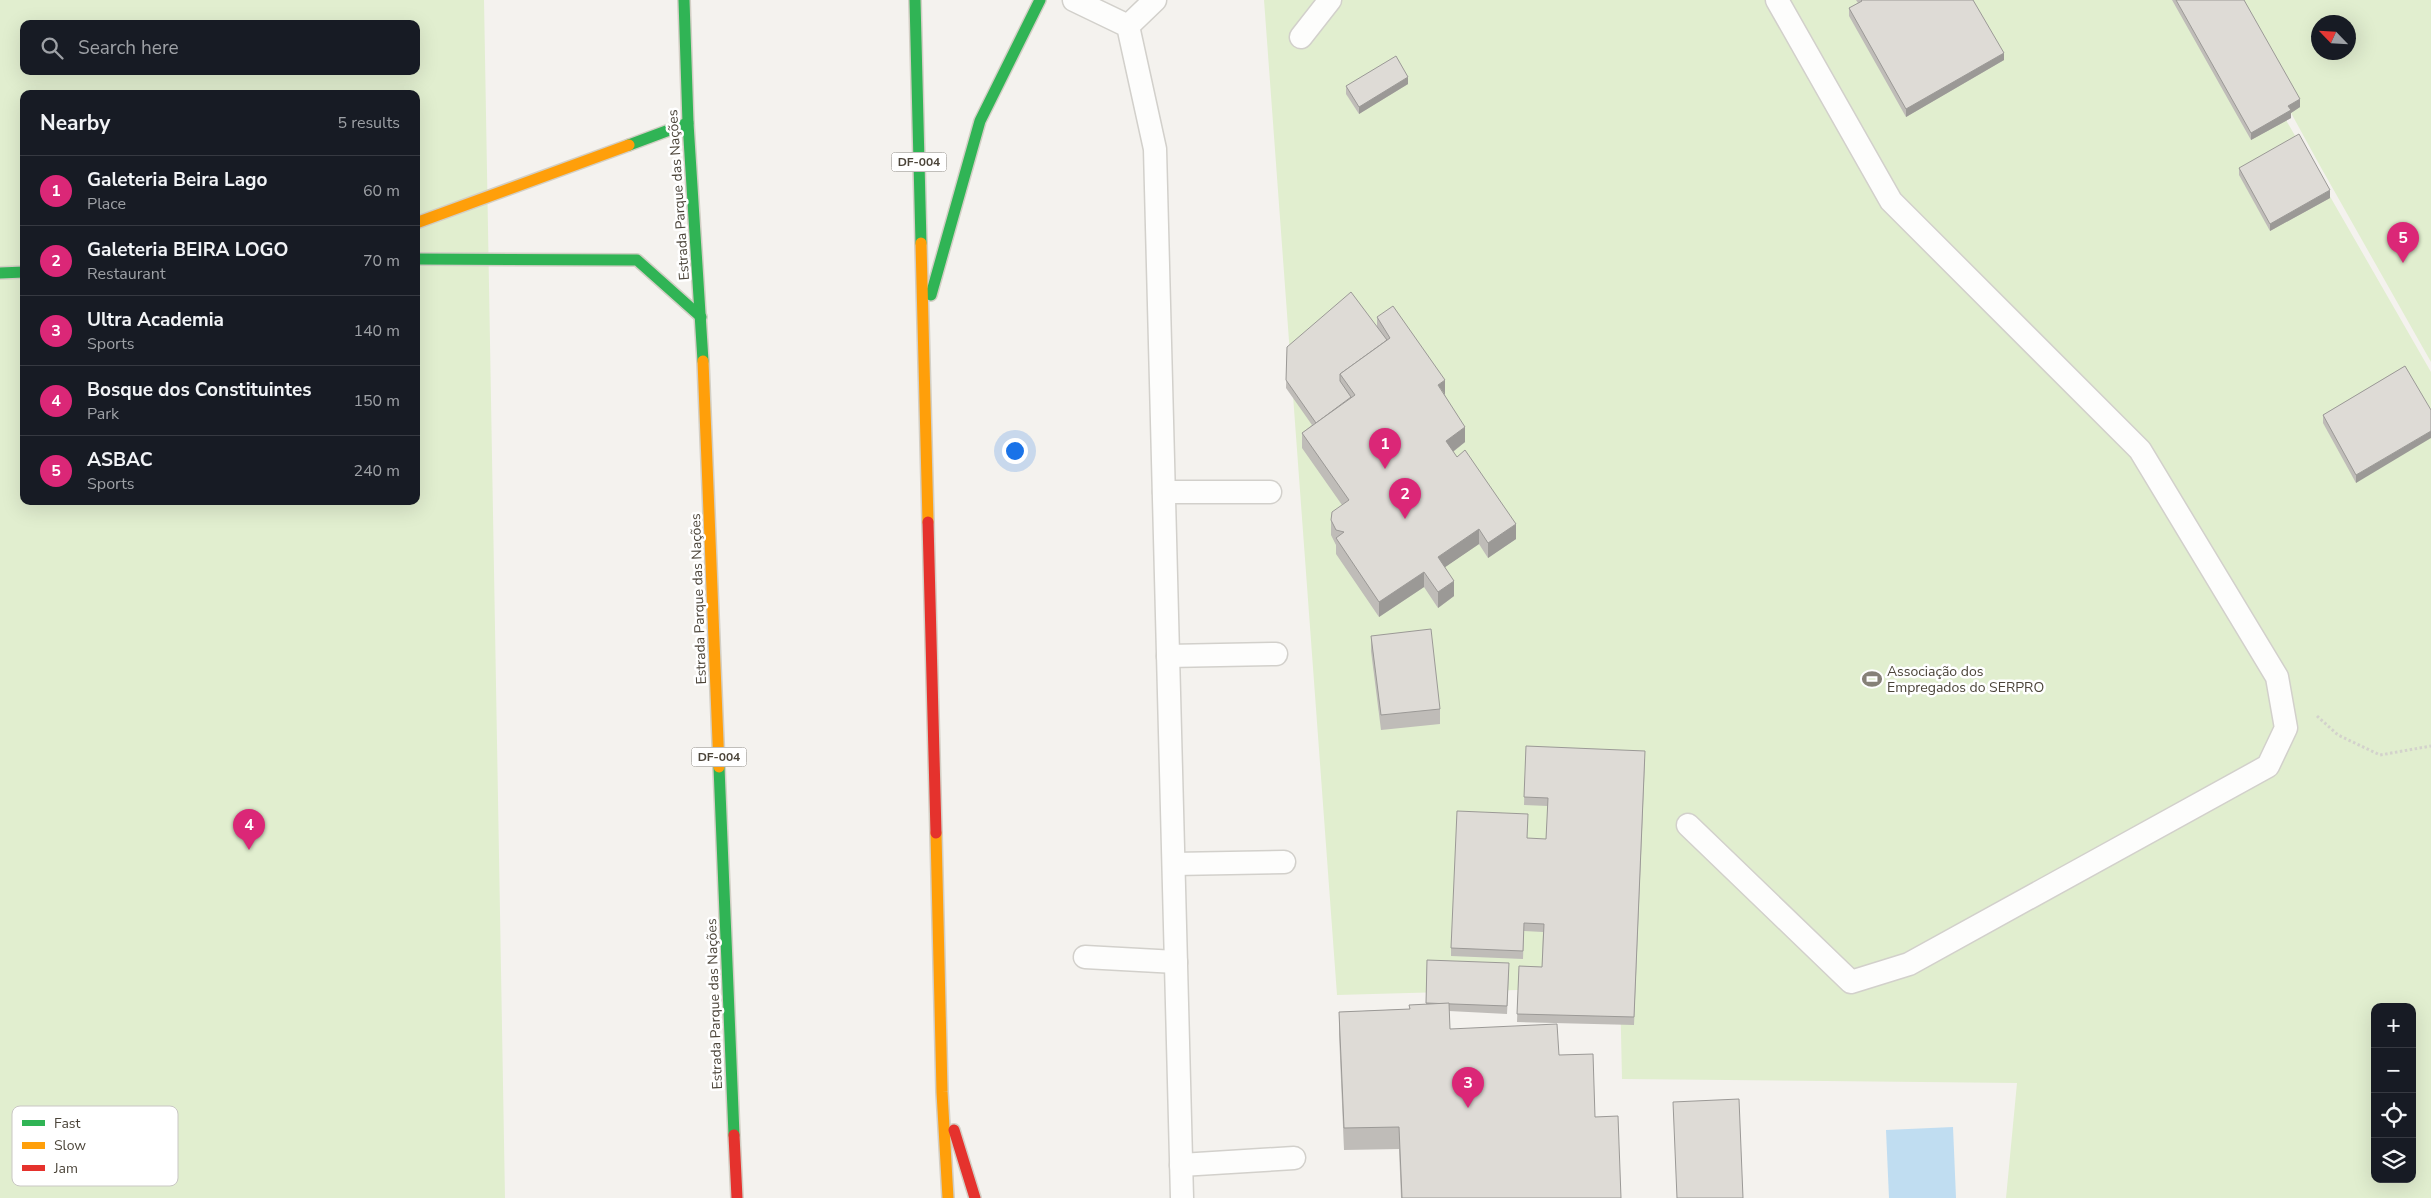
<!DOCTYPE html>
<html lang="en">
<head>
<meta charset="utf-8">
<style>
  :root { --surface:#171b24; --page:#242831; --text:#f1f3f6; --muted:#9ea1a6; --line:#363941; --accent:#db2777 }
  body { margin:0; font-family:"Nunito Sans",sans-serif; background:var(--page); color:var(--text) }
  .controls { position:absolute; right:15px; bottom:15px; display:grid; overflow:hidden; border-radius:10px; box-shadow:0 5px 20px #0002 }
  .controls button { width:45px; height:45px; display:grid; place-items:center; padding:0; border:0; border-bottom:1px solid var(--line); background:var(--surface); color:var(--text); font:25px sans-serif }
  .compass { position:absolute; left:2311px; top:15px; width:45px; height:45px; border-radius:50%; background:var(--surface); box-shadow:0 5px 20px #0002; rotate:295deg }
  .you { position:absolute; left:1014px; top:450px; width:18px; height:18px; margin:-12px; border:4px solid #fff; border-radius:50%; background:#1a73e8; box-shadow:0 0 0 8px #1a73e833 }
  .badge { display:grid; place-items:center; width:32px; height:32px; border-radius:50%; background:var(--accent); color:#fff; font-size:16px; font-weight:700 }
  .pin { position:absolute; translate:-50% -41px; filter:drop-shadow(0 1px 2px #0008) }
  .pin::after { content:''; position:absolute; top:26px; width:18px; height:15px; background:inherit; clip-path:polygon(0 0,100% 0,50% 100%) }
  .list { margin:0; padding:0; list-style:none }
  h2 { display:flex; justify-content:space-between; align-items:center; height:65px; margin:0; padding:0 20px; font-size:21px }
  h2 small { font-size:16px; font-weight:400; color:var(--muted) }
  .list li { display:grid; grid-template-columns:32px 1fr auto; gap:15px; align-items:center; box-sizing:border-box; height:70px; padding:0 20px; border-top:1px solid var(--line) }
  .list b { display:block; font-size:19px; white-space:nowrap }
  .list p { margin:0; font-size:16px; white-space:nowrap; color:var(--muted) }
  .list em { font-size:16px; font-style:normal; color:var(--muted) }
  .icon { flex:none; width:28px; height:28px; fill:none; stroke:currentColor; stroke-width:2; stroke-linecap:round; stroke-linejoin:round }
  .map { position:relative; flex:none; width:2431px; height:1198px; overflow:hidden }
  .search { position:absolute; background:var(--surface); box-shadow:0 5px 20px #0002; left:20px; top:20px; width:400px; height:55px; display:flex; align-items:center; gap:12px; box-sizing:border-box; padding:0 18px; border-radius:10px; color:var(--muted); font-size:19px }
  .panel { position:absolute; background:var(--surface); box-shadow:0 5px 20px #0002; left:20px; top:90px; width:400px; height:415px; border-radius:10px }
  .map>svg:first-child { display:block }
  .green { fill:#e1eecf; fill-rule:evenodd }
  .water { fill:#c0ddf1 }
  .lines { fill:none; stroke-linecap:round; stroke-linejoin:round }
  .lane-casing { stroke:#d2d0cb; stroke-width:25 }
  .fast-casing { stroke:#d3cfc5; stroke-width:14 }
  .slow-casing { stroke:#d3cfc5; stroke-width:14 }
  .jam-casing { stroke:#d3cfc5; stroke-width:14 }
  .path { stroke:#d3d2cc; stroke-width:3; stroke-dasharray:2.5 2.5; stroke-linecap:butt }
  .lane { stroke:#fdfdfc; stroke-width:22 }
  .fast { stroke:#30b455; stroke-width:11 }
  .slow { stroke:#ff9f0a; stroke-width:11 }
  .jam { stroke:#e5322d; stroke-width:11 }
  .wall { fill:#bfbcb8 }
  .shaded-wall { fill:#9b9996 }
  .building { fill:#dedbd6; stroke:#9b9996 }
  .labels { text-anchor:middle; stroke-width:5; stroke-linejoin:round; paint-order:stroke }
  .shield { fill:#fff; stroke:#817c74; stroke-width:1 }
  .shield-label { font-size:12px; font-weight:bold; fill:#4b4439 }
  .street-label { font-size:14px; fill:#4b4439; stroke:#fff }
  .poi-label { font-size:14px; fill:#4b4439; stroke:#fff; text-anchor:start }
  .key { fill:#fff; stroke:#c9c7c4; stroke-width:1 }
  .key-label { font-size:14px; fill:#4b4439 }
</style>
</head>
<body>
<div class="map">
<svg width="2431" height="1198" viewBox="0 0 2431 1198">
  <rect width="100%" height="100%" fill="#f4f2ee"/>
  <!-- green -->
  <g class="green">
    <path d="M 0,0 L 484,0 L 505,1198 L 0,1198 ZM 24,24 L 416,24 L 416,71 L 24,71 ZM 24,94 L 416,94 L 416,501 L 24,501 Z"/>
    <path d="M 1264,0 L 2217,0 L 2431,372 L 2431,1198 L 2006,1198 L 2017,1083 L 1622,1079 L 1620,987 L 1337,995 ZM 2375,1007 L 2412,1007 L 2412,1179 L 2375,1179 Z"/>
    <path d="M 2229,0 L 2431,0 L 2431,362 L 2319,164 ZM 2318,22 L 2348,22 L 2348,52 L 2318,52 Z"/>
  </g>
  <!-- water -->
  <path class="water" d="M 1953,1127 L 1956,1198 L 1889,1198 L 1886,1130 Z"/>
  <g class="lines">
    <defs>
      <g id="lane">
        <path d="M 1074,0 L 1128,26 L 1155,149 L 1182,1198"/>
        <path d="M 1128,26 L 1155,0"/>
        <path d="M 1301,37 L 1330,0"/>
        <path d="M 1164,492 L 1270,492"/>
        <path d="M 1168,656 L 1276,654"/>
        <path d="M 1688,825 L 1851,982 L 1909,964 L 2268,766 L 2286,728 L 2277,677 L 2140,450 L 1891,201 L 1777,0"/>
        <path d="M 1174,864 L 1284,862"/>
        <path d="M 1085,957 L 1176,962"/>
        <path d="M 1181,1165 L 1294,1158"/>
      </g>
      <g id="fast">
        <path d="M 684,0 L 688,123 L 703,361"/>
        <path d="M 915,0 L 921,243"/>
        <path d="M 629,145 L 688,123"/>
        <path d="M 416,259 L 637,260 L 701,317"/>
        <path d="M 0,273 L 24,272"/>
        <path d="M 931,295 L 980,121 L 1040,0"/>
        <path d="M 719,767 L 734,1135"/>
      </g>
      <g id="slow">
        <path d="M 416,223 L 629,145"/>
        <path d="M 921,243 L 928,522"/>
        <path d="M 703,361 L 719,767"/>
        <path d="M 936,833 L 942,1092 L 948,1198"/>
      </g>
      <g id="jam">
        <path d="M 928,522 L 936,833"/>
        <path d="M 954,1130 L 975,1198"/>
        <path d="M 734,1135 L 737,1198"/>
      </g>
    </defs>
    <!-- lane casing -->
    <use href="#lane" class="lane-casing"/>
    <!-- fast casing -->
    <use href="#fast" class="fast-casing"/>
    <!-- slow casing -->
    <use href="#slow" class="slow-casing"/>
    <!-- jam casing -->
    <use href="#jam" class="jam-casing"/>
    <!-- path -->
    <path class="path" d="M 2317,716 L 2338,735 L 2380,755 L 2431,746"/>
    <!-- lane -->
    <use href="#lane" class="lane"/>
    <!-- fast -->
    <use href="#fast" class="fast"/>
    <!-- slow -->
    <use href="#slow" class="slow"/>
    <!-- jam -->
    <use href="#jam" class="jam"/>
  </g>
  <!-- wall -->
  <g class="wall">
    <path d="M 1856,0 L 1973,0 L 2004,60 L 1906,117 L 1849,16 L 1849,8 L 1858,3 Z"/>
    <path d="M 2172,0 L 2244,0 L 2300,107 L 2291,113 L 2291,118 L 2251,140 Z"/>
    <path d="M 1408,84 L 1359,114 L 1346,94 L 1346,86 Z"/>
    <path d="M 2239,168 L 2330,198 L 2270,231 L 2239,175 Z"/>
    <path d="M 1377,317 L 1445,395 L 1465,442 L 1453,452 L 1516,539 L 1488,558 L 1479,544 L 1445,567 L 1454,596 L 1438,608 L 1424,587 L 1379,617 L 1336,554 L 1336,545 L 1331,535 L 1331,520 L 1342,505 L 1302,448 L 1302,433 L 1312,425 L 1286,388 L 1287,347 L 1377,327 Z"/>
    <path d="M 2405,366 L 2356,483 L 2323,423 L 2323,415 Z"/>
    <path d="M 1371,636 L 1440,709 L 1440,724 L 1381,730 L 1371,651 Z"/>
    <path d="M 1526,746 L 1645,759 L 1634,1025 L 1517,1022 L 1519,966 L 1542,967 L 1543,932 L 1524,931 L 1523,959 L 1451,956 L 1451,948 L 1546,839 L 1548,806 L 1524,805 Z"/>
    <path d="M 1427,960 L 1509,970 L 1507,1014 L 1449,1011 L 1450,1029 L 1559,1055 L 1595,1117 L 1621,1198 L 1401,1198 L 1399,1149 L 1344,1150 L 1339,1034 L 1339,1012 L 1409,1009 L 1426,1004 Z"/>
  </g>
  <!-- shaded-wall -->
  <g class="shaded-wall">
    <path d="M 2004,53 L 2004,60 L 1906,117 L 1906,109 Z"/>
    <path d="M 1408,77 L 1408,84 L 1359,114 L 1359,107 Z"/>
    <path d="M 2300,99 L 2300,107 L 2291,113 L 2291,118 L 2251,140 L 2251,133 L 2288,106 Z"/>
    <path d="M 2330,190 L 2330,198 L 2270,231 L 2270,224 Z"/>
    <path d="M 1445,380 L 1445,395 L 1438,385 Z"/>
    <path d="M 1465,427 L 1465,442 L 1446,457 L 1446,441 Z"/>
    <path d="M 2431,431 L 2431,438 L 2356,483 L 2356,475 Z"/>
    <path d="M 1516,524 L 1516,539 L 1488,558 L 1488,543 Z"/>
    <path d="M 1479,529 L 1479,544 L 1438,572 L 1438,557 Z"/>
    <path d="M 1424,572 L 1424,587 L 1379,617 L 1379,602 Z"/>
    <path d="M 1454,581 L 1454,596 L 1438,608 L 1438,592 Z"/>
  </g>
  <!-- building -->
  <g class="building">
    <path d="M 1861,0 L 1973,0 L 2004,53 L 1906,109 L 1849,8 L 1862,1 Z"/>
    <path d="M 2176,0 L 2244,0 L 2300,99 L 2288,106 L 2291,110 L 2251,133 Z"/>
    <path d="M 1396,56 L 1408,77 L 1359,107 L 1346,86 Z"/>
    <path d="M 2299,134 L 2330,190 L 2270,224 L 2239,168 Z"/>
    <path d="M 1351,292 L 1387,340 L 1340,374 L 1340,381 L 1351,397 L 1316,423 L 1286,380 L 1287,347 Z"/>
    <path d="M 1393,306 L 1445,380 L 1438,385 L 1465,427 L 1446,441 L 1457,457 L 1465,450 L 1516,524 L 1488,543 L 1479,529 L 1438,557 L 1454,581 L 1438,592 L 1424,572 L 1379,602 L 1336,538 L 1344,532 L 1336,530 L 1331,520 L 1332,512 L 1349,500 L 1302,433 L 1355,395 L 1340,374 L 1390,338 L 1377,317 Z"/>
    <path d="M 2405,366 L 2431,410 L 2431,431 L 2356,475 L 2323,415 Z"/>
    <path d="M 1431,629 L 1440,709 L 1381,715 L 1371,636 Z"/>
    <path d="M 1526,746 L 1645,751 L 1634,1017 L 1517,1014 L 1519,966 L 1542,967 L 1544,924 L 1524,923 L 1523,951 L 1451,948 L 1457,811 L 1528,814 L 1527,838 L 1546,839 L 1548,798 L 1524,797 Z"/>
    <path d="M 1427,960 L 1509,963 L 1507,1006 L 1426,1003 Z"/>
    <path d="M 1449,1003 L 1450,1029 L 1557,1024 L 1559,1055 L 1593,1054 L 1595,1117 L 1618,1116 L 1621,1198 L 1402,1198 L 1399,1127 L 1344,1128 L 1339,1012 L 1410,1009 L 1409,1005 Z"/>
    <path d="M 1739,1099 L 1743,1198 L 1677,1198 L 1673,1102 Z"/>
  </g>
  <!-- icons -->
  <defs>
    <symbol id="stadium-bare" viewBox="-9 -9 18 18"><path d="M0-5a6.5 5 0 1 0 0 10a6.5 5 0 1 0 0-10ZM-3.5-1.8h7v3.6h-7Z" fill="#868178" stroke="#fff" stroke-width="2.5" paint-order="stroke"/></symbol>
  </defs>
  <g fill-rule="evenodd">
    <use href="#stadium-bare" x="1858" y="665" width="28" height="28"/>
  </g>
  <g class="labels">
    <!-- shield labels -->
    <g class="shield">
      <rect x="891.5" y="152.5" width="55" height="19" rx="4"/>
      <rect x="691.5" y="747.5" width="55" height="19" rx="4"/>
    </g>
    <g class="shield-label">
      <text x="919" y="166">DF-004</text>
      <text x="719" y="761">DF-004</text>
    </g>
    <!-- street labels -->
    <g class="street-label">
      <text transform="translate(678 195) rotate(-94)" y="5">Estrada Parque das Nações</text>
      <text transform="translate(698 599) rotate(-92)" y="5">Estrada Parque das Nações</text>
      <text transform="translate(714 1004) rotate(-92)" y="5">Estrada Parque das Nações</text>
    </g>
    <!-- poi labels -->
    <g class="poi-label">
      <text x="1887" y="676">Associação dos<tspan x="1887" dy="16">Empregados do SERPRO</tspan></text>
    </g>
  </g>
  <!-- legend -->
  <rect x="12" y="1106" width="166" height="80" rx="8" class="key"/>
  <rect x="22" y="1120" width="23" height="6" fill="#30b455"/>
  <rect x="22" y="1142" width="23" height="7" fill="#ff9f0a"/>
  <rect x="22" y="1165" width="23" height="6" fill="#e5322d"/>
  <g class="key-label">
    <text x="54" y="1128">Fast</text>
    <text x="54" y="1150">Slow</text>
    <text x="54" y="1173">Jam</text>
  </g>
</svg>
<div class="controls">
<button>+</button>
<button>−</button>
<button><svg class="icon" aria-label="locate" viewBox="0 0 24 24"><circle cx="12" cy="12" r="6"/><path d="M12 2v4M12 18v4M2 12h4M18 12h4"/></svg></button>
<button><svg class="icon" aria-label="layers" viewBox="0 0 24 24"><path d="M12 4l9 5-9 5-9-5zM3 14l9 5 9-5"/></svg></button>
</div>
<svg class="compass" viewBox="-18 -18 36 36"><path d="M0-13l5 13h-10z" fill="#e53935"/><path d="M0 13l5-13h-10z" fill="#9ea1a6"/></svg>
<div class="you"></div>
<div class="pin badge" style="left:1385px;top:469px">1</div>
<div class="pin badge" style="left:1405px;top:519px">2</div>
<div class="pin badge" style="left:1468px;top:1108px">3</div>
<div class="pin badge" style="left:249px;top:850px">4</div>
<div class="pin badge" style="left:2403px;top:263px">5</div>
<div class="search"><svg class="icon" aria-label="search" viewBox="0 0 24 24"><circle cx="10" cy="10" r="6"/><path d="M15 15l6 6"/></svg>Search here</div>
<section class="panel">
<h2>Nearby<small>5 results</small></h2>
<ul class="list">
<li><span class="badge">1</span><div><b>Galeteria Beira Lago</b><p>Place</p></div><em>60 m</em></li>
<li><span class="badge">2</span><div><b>Galeteria BEIRA LOGO</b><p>Restaurant</p></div><em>70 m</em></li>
<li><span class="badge">3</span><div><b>Ultra Academia</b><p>Sports</p></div><em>140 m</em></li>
<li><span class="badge">4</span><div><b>Bosque dos Constituintes</b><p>Park</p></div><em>150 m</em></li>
<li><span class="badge">5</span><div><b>ASBAC</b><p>Sports</p></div><em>240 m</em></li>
</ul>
</section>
</div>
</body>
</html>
